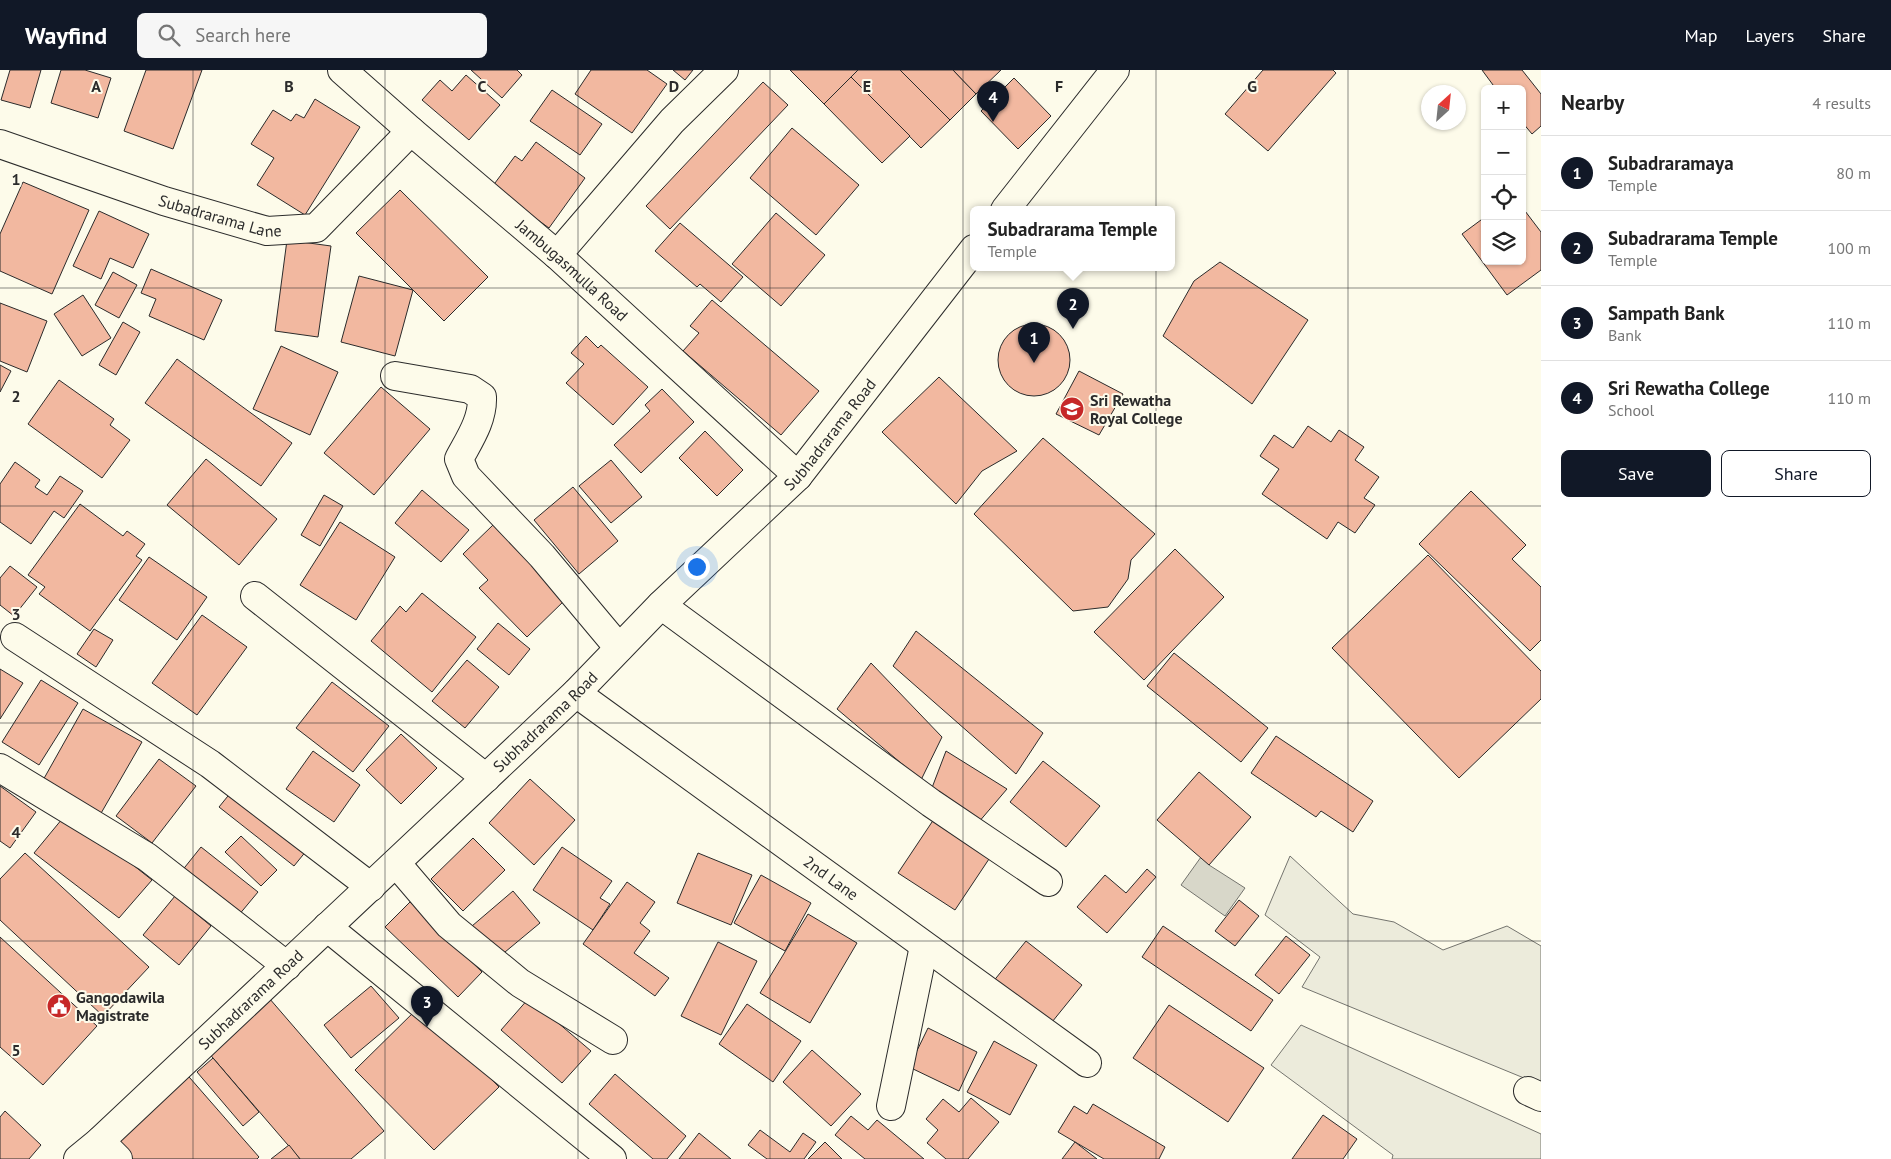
<!DOCTYPE html>
<html lang="en">
<head>
<meta charset="utf-8">
<style>
  :root { --surface:#fff; --page:#f6f6f6; --text:#222; --muted:#767676; --line:#e0e0e0; --accent:#111827 }
  body { margin:0; font-family:"PT Sans",sans-serif; background:var(--page); color:var(--text) }
  .controls { position:absolute; right:15px; top:15px; display:grid; overflow:hidden; border-radius:8px; box-shadow:0 1px 4px #0004 }
  .controls button { width:45px; height:45px; display:grid; place-items:center; padding:0; border:0; border-bottom:1px solid var(--line); background:var(--surface); color:var(--text); font:25px sans-serif }
  .compass { position:absolute; left:1421px; top:15px; width:45px; height:45px; border-radius:50%; background:var(--surface); box-shadow:0 1px 4px #0004; rotate:27deg }
  .you { position:absolute; left:696px; top:496px; width:18px; height:18px; margin:-12px; border:4px solid #fff; border-radius:50%; background:#1a73e8; box-shadow:0 0 0 8px #1a73e833 }
  .badge { display:grid; place-items:center; width:32px; height:32px; border-radius:50%; background:var(--accent); color:#fff; font-size:16px; font-weight:700 }
  .pin { position:absolute; translate:-50% -41px; filter:drop-shadow(0 1px 2px #0008) }
  .pin::after { content:''; position:absolute; top:26px; width:18px; height:15px; background:inherit; clip-path:polygon(0 0,100% 0,50% 100%) }
  .popup { position:absolute; left:970px; top:136px; width:205px; height:65px; box-sizing:border-box; display:grid; place-content:center; border-radius:8px; background:var(--surface); filter:drop-shadow(0 1px 4px #0005); font-size:16px; white-space:nowrap; color:var(--muted) }
  .popup b { font-size:19px; color:var(--text) }
  .popup::after { content:''; position:absolute; left:50%; top:100%; margin-left:-10px; border:10px solid transparent; border-top-color:var(--surface) }
  .list { margin:0; padding:0; list-style:none }
  h2 { display:flex; justify-content:space-between; align-items:center; height:65px; margin:0; padding:0 20px; font-size:21px }
  h2 small { font-size:16px; font-weight:400; color:var(--muted) }
  .list li { display:grid; grid-template-columns:32px 1fr auto; gap:15px; align-items:center; box-sizing:border-box; height:75px; padding:0 20px; border-top:1px solid var(--line) }
  .list b { display:block; font-size:19px; white-space:nowrap }
  .list p { margin:0; font-size:16px; white-space:nowrap; color:var(--muted) }
  .list em { font-size:16px; font-style:normal; color:var(--muted) }
  .actions { display:flex; gap:10px; padding:15px 20px }
  .actions a { flex:1; padding:11px 0; border:1px solid var(--accent); border-radius:8px; text-align:center; font-size:18px; color:var(--accent) }
  .actions .main { background:var(--accent); color:#fff }
  .icon { flex:none; width:28px; height:28px; fill:none; stroke:currentColor; stroke-width:2; stroke-linecap:round; stroke-linejoin:round }
  .map { position:relative; flex:none; width:1541px; height:1089px; overflow:hidden }
  header { display:flex; align-items:center; gap:30px; box-sizing:border-box; height:70px; padding:0 25px; background:var(--accent); color:#fff }
  header strong { font-size:24px }
  nav { display:flex; gap:28px; margin-inline-start:auto; font-size:18px }
  .search { width:350px; height:45px; background:var(--page); display:flex; align-items:center; gap:12px; box-sizing:border-box; padding:0 18px; border-radius:8px; color:var(--muted); font-size:19px }
  main { display:flex }
  aside { flex:1; background:var(--surface) }
  .map>svg:first-child { display:block }
  .green { fill:#ecebdb; stroke:#74746e }
  .water { fill:#d8d7c9; stroke:#74746e }
  .building { fill:#f2b8a0; stroke:#2b2b2b }
  .lines { fill:none; stroke-linecap:round; stroke-linejoin:round }
  .street-casing { stroke:#2b2b2b; stroke-width:30 }
  .secondary-casing { stroke:#2b2b2b; stroke-width:30 }
  .primary-casing { stroke:#2b2b2b; stroke-width:30 }
  .street { stroke:#fdfbea; stroke-width:28 }
  .secondary { stroke:#fdfbea; stroke-width:28 }
  .primary { stroke:#fdfbea; stroke-width:28 }
  .grid { fill:none; stroke:#2b2b2b; stroke-width:1; stroke-opacity:0.55 }
  .labels { text-anchor:middle; stroke-width:4; stroke-linejoin:round; paint-order:stroke }
  .street-label { font-size:16px; fill:#2b2b2b; stroke:#fdfbea }
  .poi-label { font-size:16px; font-weight:bold; fill:#2b2b2b; stroke:#fdfbea; text-anchor:start }
  .grid-label { font-size:16px; text-anchor:middle; font-weight:bold; fill:#2b2b2b; stroke:#fdfbea; stroke-width:4; stroke-linejoin:round; paint-order:stroke }
</style>
</head>
<body>
<header>
<strong>Wayfind</strong>
<div class="search"><svg class="icon" aria-label="search" viewBox="0 0 24 24"><circle cx="10" cy="10" r="6"/><path d="M15 15l6 6"/></svg>Search here</div>
<nav><a>Map</a><a>Layers</a><a>Share</a></nav>
</header>
<main>
<div class="map">
<svg width="1541" height="1089" viewBox="0 0 1541 1089">
  <rect width="100%" height="100%" fill="#fdfbea"/>
  <!-- green -->
  <g class="green">
    <path d="M 1290,786 L 1353,844 L 1394,852 L 1443,880 L 1507,856 L 1541,876 L 1541,1015 L 1302,917 L 1320,887 L 1265,845 Z"/>
    <path d="M 1301,955 L 1541,1064 L 1541,1089 L 1392,1089 L 1393,1085 L 1271,995 Z"/>
  </g>
  <!-- water -->
  <path class="water" d="M 1201,787 L 1209,795 L 1245,818 L 1225,846 L 1181,815 Z"/>
  <!-- building -->
  <g class="building">
    <path d="M 10,0 L 41,0 L 30,38 L 1,30 Z"/>
    <path d="M 61,0 L 85,0 L 111,8 L 98,48 L 51,33 Z"/>
    <path d="M 146,0 L 202,0 L 173,79 L 124,61 Z"/>
    <path d="M 471,0 L 517,0 L 522,5 L 502,28 Z"/>
    <path d="M 591,0 L 647,0 L 667,14 L 632,63 L 575,24 Z"/>
    <path d="M 673,0 L 693,0 L 685,10 Z"/>
    <path d="M 790,0 L 858,0 L 824,34 Z"/>
    <path d="M 858,0 L 900,0 L 950,50 L 921,78 L 851,7 Z"/>
    <path d="M 900,0 L 953,0 L 976,24 L 950,50 Z"/>
    <path d="M 953,0 L 1001,0 L 976,24 Z"/>
    <path d="M 1263,0 L 1333,0 L 1336,3 L 1268,81 L 1225,44 Z"/>
    <path d="M 1482,0 L 1522,0 L 1541,24 L 1541,56 L 1532,64 L 1522,52 L 1522,19 L 1496,19 Z"/>
    <path d="M 466,5 L 500,35 L 469,70 L 422,30 L 440,10 L 452,21 Z"/>
    <path d="M 851,7 L 910,66 L 882,93 L 824,34 Z"/>
    <path d="M 1014,8 L 1051,46 L 1018,79 L 981,41 Z"/>
    <path d="M 763,12 L 788,35 L 670,159 L 646,136 Z"/>
    <path d="M 552,20 L 602,54 L 580,85 L 530,51 Z"/>
    <path d="M 315,29 L 360,57 L 305,145 L 257,115 L 274,88 L 251,74 L 273,40 L 291,51 L 296,44 L 304,48 Z"/>
    <path d="M 792,58 L 859,115 L 816,165 L 750,108 Z"/>
    <path d="M 536,72 L 585,108 L 549,158 L 492,117 L 515,86 L 522,91 Z"/>
    <path d="M 23,112 L 89,140 L 52,224 L 0,201 L 0,164 Z"/>
    <path d="M 400,120 L 488,207 L 444,251 L 356,163 Z"/>
    <path d="M 1522,137 L 1541,162 L 1541,200 L 1507,225 L 1462,164 L 1485,147 L 1485,191 L 1522,191 Z"/>
    <path d="M 99,141 L 149,164 L 133,198 L 110,188 L 101,209 L 73,196 Z"/>
    <path d="M 776,143 L 825,185 L 781,236 L 732,194 Z"/>
    <path d="M 680,153 L 743,207 L 721,232 L 700,214 L 697,217 L 655,181 Z"/>
    <path d="M 287,170 L 331,176 L 318,267 L 275,261 Z"/>
    <path d="M 1220,192 L 1308,250 L 1252,334 L 1163,266 L 1194,211 Z"/>
    <path d="M 151,199 L 222,230 L 204,270 L 149,246 L 156,229 L 141,223 Z"/>
    <path d="M 113,202 L 137,215 L 119,248 L 95,235 Z"/>
    <path d="M 359,206 L 413,220 L 395,286 L 341,272 Z"/>
    <path d="M 83,225 L 111,268 L 82,286 L 54,244 Z"/>
    <path d="M 712,230 L 819,321 L 781,365 L 683,281 L 699,263 L 690,256 Z"/>
    <path d="M 0,233 L 47,251 L 27,302 L 0,291 Z"/>
    <path d="M 123,252 L 140,262 L 116,305 L 99,295 Z"/>
    <circle cx="1034" cy="290" r="36"/>
    <path d="M 586,266 L 598,278 L 601,275 L 648,317 L 613,355 L 566,313 L 584,294 L 571,283 Z"/>
    <path d="M 281,276 L 338,302 L 310,365 L 253,339 Z"/>
    <path d="M 177,289 L 292,373 L 261,416 L 145,333 Z"/>
    <path d="M 0,295 L 11,301 L 0,322 Z"/>
    <path d="M 1079,301 L 1123,324 L 1099,365 L 1056,344 Z"/>
    <path d="M 939,307 L 1017,381 L 982,401 L 956,434 L 882,362 Z"/>
    <path d="M 59,310 L 114,349 L 110,355 L 130,370 L 102,408 L 28,354 Z"/>
    <path d="M 381,317 L 430,359 L 374,425 L 324,383 Z"/>
    <path d="M 662,319 L 694,352 L 641,403 L 614,375 L 650,341 L 645,335 Z"/>
    <path d="M 1308,356 L 1331,372 L 1339,360 L 1364,377 L 1355,390 L 1379,407 L 1364,428 L 1375,435 L 1355,463 L 1338,452 L 1327,469 L 1262,424 L 1279,399 L 1260,386 L 1274,365 L 1293,378 Z"/>
    <path d="M 705,361 L 743,400 L 717,426 L 679,388 Z"/>
    <path d="M 1043,368 L 1155,464 L 1131,490 L 1128,509 L 1108,537 L 1073,541 L 974,444 Z"/>
    <path d="M 206,389 L 277,449 L 239,495 L 167,435 Z"/>
    <path d="M 611,390 L 642,427 L 611,453 L 579,416 Z"/>
    <path d="M 15,392 L 40,410 L 35,417 L 47,425 L 60,406 L 83,421 L 64,448 L 54,441 L 31,474 L 0,452 L 0,414 Z"/>
    <path d="M 573,417 L 618,471 L 579,504 L 534,450 Z"/>
    <path d="M 422,420 L 469,460 L 441,492 L 395,453 Z"/>
    <path d="M 1471,421 L 1526,475 L 1512,489 L 1541,517 L 1541,570 L 1530,581 L 1419,474 Z"/>
    <path d="M 324,425 L 343,436 L 320,476 L 301,465 Z"/>
    <path d="M 80,434 L 123,466 L 127,461 L 145,474 L 136,486 L 142,490 L 90,561 L 39,524 L 45,517 L 28,505 Z"/>
    <path d="M 340,452 L 395,487 L 356,550 L 300,515 Z"/>
    <path d="M 493,455 L 566,529 L 527,567 L 479,518 L 488,510 L 463,484 Z"/>
    <path d="M 1175,479 L 1224,527 L 1144,610 L 1094,562 Z"/>
    <path d="M 1428,485 L 1541,601 L 1541,629 L 1459,708 L 1332,578 Z"/>
    <path d="M 149,487 L 207,527 L 177,570 L 119,530 Z"/>
    <path d="M 10,496 L 37,517 L 14,546 L 0,535 L 0,508 Z"/>
    <path d="M 422,523 L 476,567 L 432,622 L 371,571 L 400,536 L 406,542 Z"/>
    <path d="M 202,545 L 247,577 L 197,645 L 152,613 Z"/>
    <path d="M 498,553 L 530,579 L 509,605 L 477,579 Z"/>
    <path d="M 94,559 L 113,570 L 96,597 L 77,584 Z"/>
    <path d="M 916,561 L 1043,663 L 1016,704 L 893,596 Z"/>
    <path d="M 1174,583 L 1268,658 L 1241,692 L 1147,616 Z"/>
    <path d="M 467,590 L 499,617 L 465,658 L 432,631 Z"/>
    <path d="M 871,593 L 942,667 L 921,710 L 837,639 Z"/>
    <path d="M 0,599 L 23,613 L 0,649 Z"/>
    <path d="M 41,610 L 78,633 L 39,695 L 2,672 Z"/>
    <path d="M 332,612 L 389,656 L 353,702 L 296,658 Z"/>
    <path d="M 83,639 L 142,672 L 100,745 L 42,712 Z"/>
    <path d="M 401,664 L 437,698 L 401,734 L 366,700 Z"/>
    <path d="M 1276,666 L 1373,731 L 1353,762 L 1321,741 L 1316,747 L 1251,703 Z"/>
    <path d="M 313,681 L 360,715 L 334,752 L 286,719 Z"/>
    <path d="M 946,681 L 1007,719 L 978,753 L 930,723 Z"/>
    <path d="M 159,689 L 196,716 L 152,773 L 116,746 Z"/>
    <path d="M 1043,691 L 1100,736 L 1066,777 L 1010,732 Z"/>
    <path d="M 1199,702 L 1251,747 L 1209,795 L 1157,750 Z"/>
    <path d="M 530,709 L 575,750 L 534,795 L 489,753 Z"/>
    <path d="M 0,716 L 36,742 L 10,778 L 0,771 Z"/>
    <path d="M 232,721 L 307,780 L 294,796 L 219,737 Z"/>
    <path d="M 67,743 L 152,810 L 119,848 L 34,783 Z"/>
    <path d="M 938,743 L 995,780 L 955,840 L 898,803 Z"/>
    <path d="M 241,766 L 277,800 L 261,816 L 225,782 Z"/>
    <path d="M 473,768 L 505,800 L 463,841 L 431,809 Z"/>
    <path d="M 201,777 L 258,822 L 238,846 L 181,802 Z"/>
    <path d="M 562,777 L 612,811 L 600,828 L 610,834 L 593,860 L 533,820 Z"/>
    <path d="M 25,783 L 149,897 L 103,946 L 0,850 L 0,809 Z"/>
    <path d="M 698,783 L 752,805 L 731,855 L 677,833 Z"/>
    <path d="M 1147,799 L 1156,807 L 1107,863 L 1077,837 L 1105,805 L 1126,823 Z"/>
    <path d="M 761,805 L 811,833 L 785,881 L 734,853 Z"/>
    <path d="M 627,812 L 655,832 L 640,853 L 650,861 L 634,883 L 669,908 L 655,926 L 583,874 Z"/>
    <path d="M 513,821 L 540,853 L 499,887 L 472,856 Z"/>
    <path d="M 175,826 L 211,856 L 179,895 L 143,865 Z"/>
    <path d="M 1239,830 L 1259,846 L 1235,876 L 1215,861 Z"/>
    <path d="M 410,832 L 482,902 L 458,927 L 385,857 Z"/>
    <path d="M 808,844 L 857,873 L 810,953 L 760,923 Z"/>
    <path d="M 1163,856 L 1273,930 L 1251,961 L 1142,887 Z"/>
    <path d="M 1286,866 L 1310,885 L 1279,924 L 1255,905 Z"/>
    <path d="M 0,867 L 97,956 L 43,1015 L 0,977 Z"/>
    <path d="M 1026,871 L 1082,915 L 1048,957 L 992,913 Z"/>
    <path d="M 718,872 L 757,891 L 721,965 L 681,946 Z"/>
    <path d="M 371,916 L 399,948 L 351,988 L 324,955 Z"/>
    <path d="M 269,928 L 384,1061 L 351,1089 L 300,1089 L 207,981 Z"/>
    <path d="M 529,928 L 591,981 L 562,1013 L 501,960 Z"/>
    <path d="M 747,934 L 801,971 L 773,1012 L 719,974 Z"/>
    <path d="M 1169,935 L 1264,998 L 1228,1052 L 1133,988 Z"/>
    <path d="M 420,936 L 499,1017 L 434,1080 L 355,1000 Z"/>
    <path d="M 928,958 L 977,982 L 959,1021 L 909,997 Z"/>
    <path d="M 994,971 L 1037,995 L 1010,1045 L 967,1022 Z"/>
    <path d="M 812,980 L 861,1024 L 831,1056 L 783,1012 Z"/>
    <path d="M 213,988 L 259,1042 L 243,1056 L 197,1002 Z"/>
    <path d="M 183,1000 L 259,1087 L 257,1089 L 132,1089 L 109,1063 Z"/>
    <path d="M 615,1004 L 686,1066 L 667,1089 L 653,1089 L 589,1034 Z"/>
    <path d="M 971,1028 L 999,1052 L 968,1089 L 946,1089 L 927,1073 L 938,1060 L 926,1049 L 943,1029 L 959,1042 Z"/>
    <path d="M 1093,1034 L 1165,1077 L 1159,1089 L 1104,1089 L 1058,1062 L 1074,1036 L 1087,1044 Z"/>
    <path d="M 5,1041 L 41,1075 L 29,1089 L 0,1089 L 0,1047 Z"/>
    <path d="M 1323,1045 L 1357,1069 L 1343,1089 L 1292,1089 Z"/>
    <path d="M 851,1046 L 868,1060 L 877,1050 L 924,1089 L 865,1089 L 835,1065 Z"/>
    <path d="M 760,1060 L 790,1082 L 803,1063 L 816,1072 L 804,1089 L 767,1089 L 748,1075 Z"/>
    <path d="M 699,1063 L 731,1089 L 679,1089 Z"/>
    <path d="M 825,1072 L 842,1089 L 808,1089 Z"/>
    <path d="M 1075,1072 L 1097,1089 L 1062,1089 Z"/>
    <path d="M 289,1075 L 300,1089 L 271,1089 Z"/>
  </g>
  <g class="lines">
    <defs>
      <g id="street">
        <path id="s1" d="M 0,74 L 164,131 L 267,161 L 316,158 L 411,61"/>
        <path d="M 557,185 L 672,51 L 724,0"/>
        <path d="M 395,306 L 470,319 L 482,327 C 483,350 469,370 459,389 L 466,406 L 542,486 L 619,578"/>
        <path d="M 255,526 L 486,708"/>
        <path d="M 661,535 L 931,733 L 1048,812"/>
        <path d="M 15,567 L 210,694 L 371,817"/>
        <path id="s2" d="M 576,623 L 1087,993"/>
        <path d="M 0,698 L 147,787 L 287,896"/>
        <path d="M 396,793 L 449,855 L 520,913 L 613,970"/>
        <path d="M 327,857 L 612,1089"/>
        <path d="M 1528,1021 L 1541,1027"/>
        <path d="M 891,1036 L 924,876"/>
        <path d="M 100,1071 L 118,1089"/>
      </g>
      <g id="secondary">
        <path id="s3" d="M 342,0 L 411,61 L 557,185 L 798,406"/>
      </g>
      <g id="primary">
        <path d="M 1005,140 L 1115,0"/>
        <path id="s4" d="M 78,1089 L 100,1071 L 576,623 L 661,535 L 798,406 L 974,179"/>
      </g>
    </defs>
    <!-- street casing -->
    <use href="#street" class="street-casing"/>
    <!-- secondary casing -->
    <use href="#secondary" class="secondary-casing"/>
    <!-- primary casing -->
    <use href="#primary" class="primary-casing"/>
    <!-- street -->
    <use href="#street" class="street"/>
    <!-- secondary -->
    <use href="#secondary" class="secondary"/>
    <!-- primary -->
    <use href="#primary" class="primary"/>
  </g>
  <!-- grid -->
  <path class="grid" d="M 193,0 L 193,1089M 385,0 L 385,1089M 578,0 L 578,1089M 770,0 L 770,1089M 963,0 L 963,1089M 1156,0 L 1156,1089M 1348,0 L 1348,1089M 0,218 L 1541,218M 0,436 L 1541,436M 0,653 L 1541,653M 0,871 L 1541,871"/>
  <!-- icons -->
  <defs>
    <symbol id="school-disc" viewBox="-11 -11 22 22"><circle r="9.5" fill="#c62828" stroke="#fdfbea"/><path d="M0-5L7-2L0 1L-7-2ZM-4 1L0 2.5L4 1V4Q0 6-4 4Z" fill="#fff"/></symbol>
    <symbol id="civic-disc" viewBox="-11 -11 22 22"><circle r="9.5" fill="#c62828" stroke="#fdfbea"/><path d="M-.6-6.5H3V-4.5H.6V-3L4-1V1h2V6H-6V1h2V-1L-.6-3ZM-1.2 2.5V6h2.4V2.5Z" fill="#fff"/></symbol>
  </defs>
  <g fill-rule="evenodd">
    <use href="#school-disc" x="1058" y="325" width="28" height="28"/>
    <use href="#civic-disc" x="45" y="922" width="28" height="28"/>
  </g>
  <g class="labels">
    <!-- street labels -->
    <g class="street-label">
      <text dy="6" stroke="none"><textPath href="#s1" startOffset="232">Subadrarama Lane</textPath></text>
      <text dy="6" stroke="none"><textPath href="#s3" startOffset="305">Jambugasmulla Road</textPath></text>
      <text dy="6" stroke="none"><textPath href="#s4" startOffset="1045">Subhadrarama Road</textPath></text>
      <text dy="6" stroke="none"><textPath href="#s4" startOffset="640">Subhadrarama Road</textPath></text>
      <text dy="6" stroke="none"><textPath href="#s2" startOffset="315">2nd Lane</textPath></text>
      <text dy="6" stroke="none"><textPath href="#s4" startOffset="235">Subhadrarama Road</textPath></text>
    </g>
    <!-- poi labels -->
    <g class="poi-label">
      <text x="1090" y="336">Sri Rewatha<tspan x="1090" dy="18">Royal College</tspan></text>
      <text x="76" y="933">Gangodawila<tspan x="76" dy="18">Magistrate</tspan></text>
    </g>
  </g>
  <g class="grid-label">
    <text x="96" y="22">A</text>
    <text x="289" y="22">B</text>
    <text x="482" y="22">C</text>
    <text x="674" y="22">D</text>
    <text x="867" y="22">E</text>
    <text x="1059" y="22">F</text>
    <text x="1252" y="22">G</text>
    <text x="16" y="115">1</text>
    <text x="16" y="332">2</text>
    <text x="16" y="550">3</text>
    <text x="16" y="768">4</text>
    <text x="16" y="986">5</text>
  </g>
</svg>
<div class="controls">
<button>+</button>
<button>−</button>
<button><svg class="icon" aria-label="locate" viewBox="0 0 24 24"><circle cx="12" cy="12" r="6"/><path d="M12 2v4M12 18v4M2 12h4M18 12h4"/></svg></button>
<button><svg class="icon" aria-label="layers" viewBox="0 0 24 24"><path d="M12 4l9 5-9 5-9-5zM3 14l9 5 9-5"/></svg></button>
</div>
<svg class="compass" viewBox="-18 -18 36 36"><path d="M0-13l5 13h-10z" fill="#e53935"/><path d="M0 13l5-13h-10z" fill="#767676"/></svg>
<div class="you"></div>
<div class="pin badge" style="left:1034px;top:293px">1</div>
<div class="pin badge" style="left:1073px;top:259px">2</div>
<div class="popup"><b>Subadrarama Temple</b>Temple</div>
<div class="pin badge" style="left:427px;top:957px">3</div>
<div class="pin badge" style="left:993px;top:52px">4</div>
</div>
<aside>
<h2>Nearby<small>4 results</small></h2>
<ul class="list">
<li><span class="badge">1</span><div><b>Subadraramaya</b><p>Temple</p></div><em>80 m</em></li>
<li><span class="badge">2</span><div><b>Subadrarama Temple</b><p>Temple</p></div><em>100 m</em></li>
<li><span class="badge">3</span><div><b>Sampath Bank</b><p>Bank</p></div><em>110 m</em></li>
<li><span class="badge">4</span><div><b>Sri Rewatha College</b><p>School</p></div><em>110 m</em></li>
</ul>
<div class="actions"><a class="main">Save</a><a>Share</a></div>
</aside>
</main>
</body>
</html>
